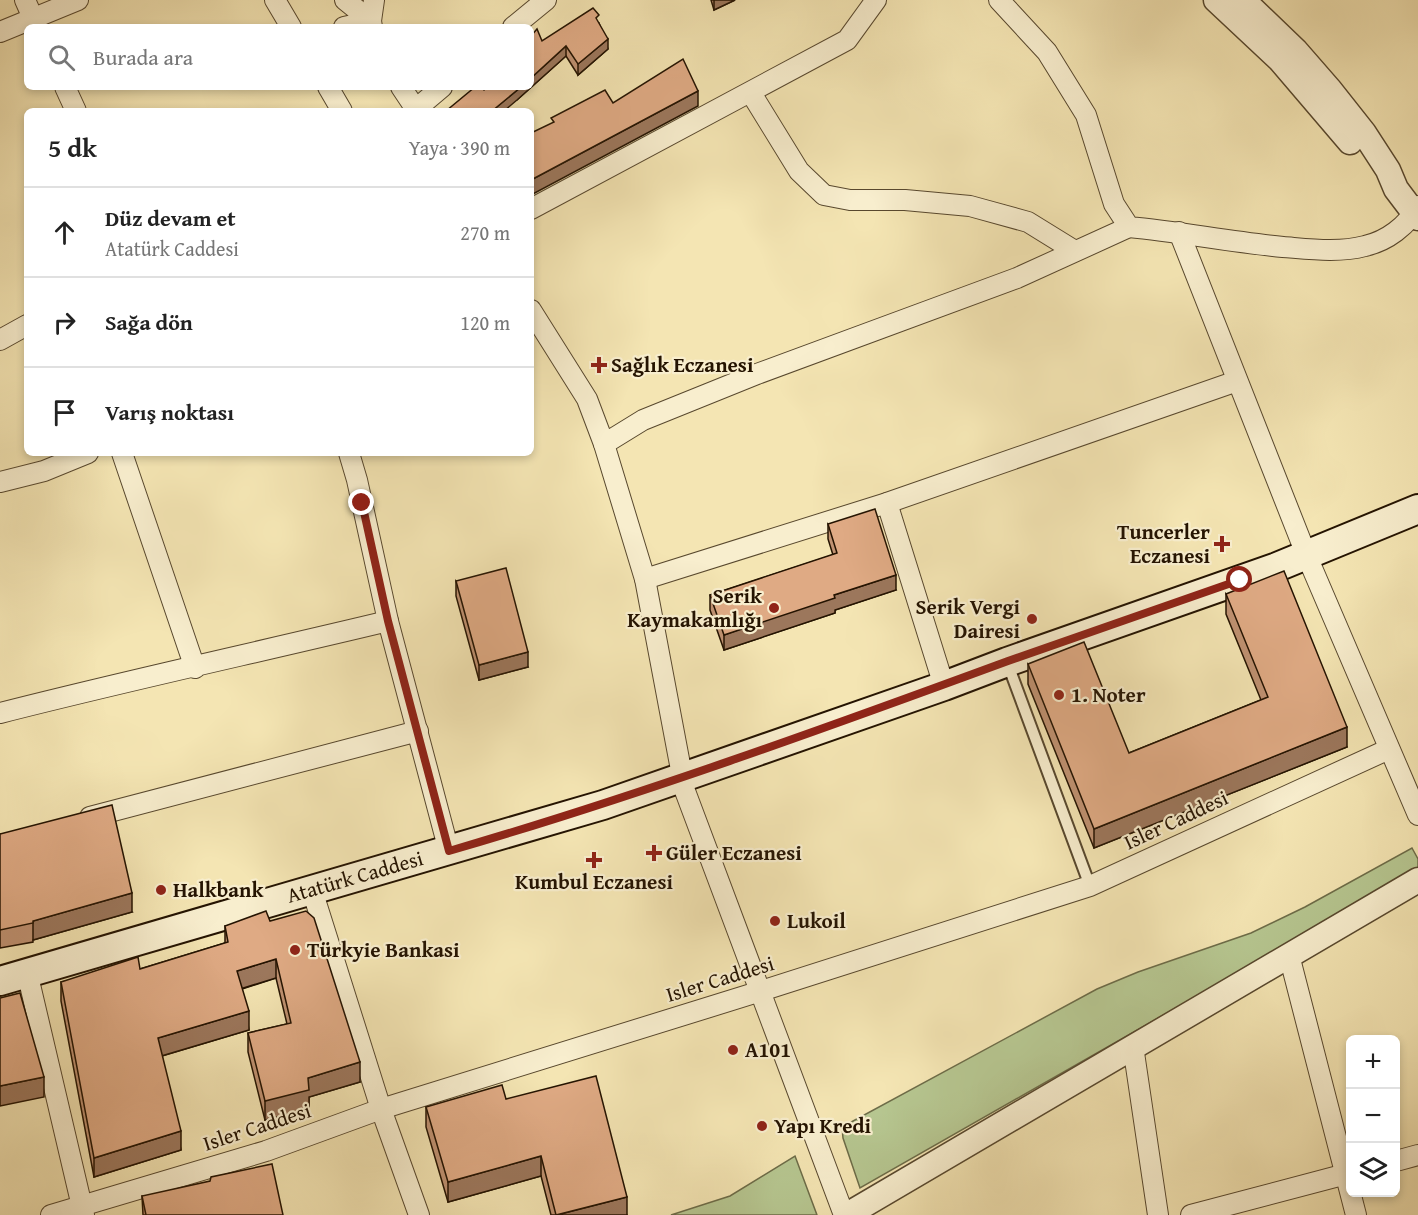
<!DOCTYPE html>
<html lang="tr">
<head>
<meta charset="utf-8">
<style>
  :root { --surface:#fff; --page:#f6f6f6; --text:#222; --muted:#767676; --line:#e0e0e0 }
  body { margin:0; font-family:"Gentium Book Plus",serif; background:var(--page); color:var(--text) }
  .controls { position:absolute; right:18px; bottom:18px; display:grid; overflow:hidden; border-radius:9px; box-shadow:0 3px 9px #0003 }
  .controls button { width:54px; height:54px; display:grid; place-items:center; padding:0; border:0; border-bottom:2px solid var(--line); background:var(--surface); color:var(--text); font:30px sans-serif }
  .stop { position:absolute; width:18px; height:18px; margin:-14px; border:4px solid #8f2418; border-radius:50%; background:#fff }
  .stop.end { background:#8f2418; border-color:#fff; box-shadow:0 2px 6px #0008 }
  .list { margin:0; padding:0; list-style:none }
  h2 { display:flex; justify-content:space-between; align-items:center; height:78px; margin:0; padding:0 24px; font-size:26px }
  h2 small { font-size:20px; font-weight:400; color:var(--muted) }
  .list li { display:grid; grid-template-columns:39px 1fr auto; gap:18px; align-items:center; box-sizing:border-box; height:90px; padding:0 24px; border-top:2px solid var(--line) }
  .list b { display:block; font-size:22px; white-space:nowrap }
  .list p { margin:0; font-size:20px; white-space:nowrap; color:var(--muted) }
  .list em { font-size:20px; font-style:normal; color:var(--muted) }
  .icon { flex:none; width:33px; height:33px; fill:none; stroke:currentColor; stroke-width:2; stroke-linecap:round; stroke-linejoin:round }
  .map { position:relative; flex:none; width:1418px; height:1215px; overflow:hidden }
  .search { position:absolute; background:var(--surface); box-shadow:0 3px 9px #0003; left:24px; top:24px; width:510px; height:66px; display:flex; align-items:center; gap:15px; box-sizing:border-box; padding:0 21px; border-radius:9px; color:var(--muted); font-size:22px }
  .panel { position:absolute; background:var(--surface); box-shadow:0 3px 9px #0003; left:24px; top:108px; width:510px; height:348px; border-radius:9px }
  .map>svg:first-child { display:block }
  .green { fill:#b6c690; stroke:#6d6c48; stroke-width:1.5 }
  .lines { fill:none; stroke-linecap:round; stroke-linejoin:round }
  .service-casing { stroke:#58482e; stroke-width:14 }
  .minor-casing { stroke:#58482e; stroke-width:22 }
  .tertiary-casing { stroke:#58482e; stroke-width:27 }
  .secondary-casing { stroke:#241301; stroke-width:32 }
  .service { stroke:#f8eece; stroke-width:10 }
  .minor { stroke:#f8eece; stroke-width:20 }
  .tertiary { stroke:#f8eece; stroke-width:24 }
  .secondary { stroke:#f8eece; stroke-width:28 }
  .wall { fill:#c09272; stroke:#241301; stroke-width:1.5 }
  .shaded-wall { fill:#9c775c; stroke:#241301; stroke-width:1.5 }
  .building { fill:#dfaa84; stroke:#241301; stroke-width:1.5 }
  .route { stroke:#8f2418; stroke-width:8 }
  .poi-dot { fill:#8f2418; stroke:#f8eece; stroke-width:2 }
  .labels { text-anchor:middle; stroke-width:4.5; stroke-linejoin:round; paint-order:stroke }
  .poi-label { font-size:21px; font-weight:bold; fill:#241301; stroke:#f8eece; text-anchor:start }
  .street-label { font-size:21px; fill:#241301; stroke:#f8eece }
</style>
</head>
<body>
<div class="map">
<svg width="1418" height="1215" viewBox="0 0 1418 1215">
  <rect width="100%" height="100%" fill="#f4e5b3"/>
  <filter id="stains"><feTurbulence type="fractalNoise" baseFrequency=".00333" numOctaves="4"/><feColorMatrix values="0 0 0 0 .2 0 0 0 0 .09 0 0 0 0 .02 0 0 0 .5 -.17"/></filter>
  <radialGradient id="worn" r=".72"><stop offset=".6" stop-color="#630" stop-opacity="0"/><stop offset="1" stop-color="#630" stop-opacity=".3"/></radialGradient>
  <!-- green -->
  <g class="green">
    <path d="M 1412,848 L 1418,859 L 1418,870 L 860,1188 L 843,1138 L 842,1127 L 1097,989 L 1138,972 L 1251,933 L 1305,907 Z"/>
    <path d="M 795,1156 L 817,1215 L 671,1215 L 730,1196 Z"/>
  </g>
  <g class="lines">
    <defs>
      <path id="service" d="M 1007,662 L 1090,886"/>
      <g id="minor">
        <path d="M 25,0 L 37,27"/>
        <path d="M 275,0 L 291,27"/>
        <path d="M 999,0 L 1047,52 L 1086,115 L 1114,204 L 1129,227 C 1181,232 1231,242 1283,247 C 1309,249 1339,253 1365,246 C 1387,241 1407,226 1418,206"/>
        <path d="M 344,27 L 371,21 L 345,0"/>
        <path d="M 372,27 L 371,21 L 374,0"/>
        <path d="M 513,27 L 546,0"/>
        <path d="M 0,32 L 78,0"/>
        <path d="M 65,87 L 76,111"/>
        <path d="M 328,87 L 342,111"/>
        <path d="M 401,87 L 417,111"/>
        <path d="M 751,93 L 799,171 L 824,195 L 850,200 L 905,200 L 970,206 L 1028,222 L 1075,251"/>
        <path d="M 416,109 L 442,87"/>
        <path d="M 531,209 L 847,40 L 876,0"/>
        <path d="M 1179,232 L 1306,554 L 1418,815"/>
        <path d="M 531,310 L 587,399 L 604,444 L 645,579 L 685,791 L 844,1215"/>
        <path d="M 0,340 L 27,325"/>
        <path d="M 604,444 L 643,420 L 757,374 L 1017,278 L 1129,227"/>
        <path d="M 122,453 L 195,668"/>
        <path d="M 349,453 L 357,480 L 388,621 L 449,851"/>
        <path d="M 0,482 L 44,471 L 88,453"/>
        <path d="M 887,503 L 944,686"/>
        <path d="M 645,579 L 887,503 L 1237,381"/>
        <path d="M 0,713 C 129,680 259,652 388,621"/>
        <path d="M 90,817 L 418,731"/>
        <path d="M 312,890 L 381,1109 L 419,1215"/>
        <path d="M 1289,955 L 1356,1215"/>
        <path d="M 27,972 L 84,1215"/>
        <path d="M 1133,1046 L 1158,1215"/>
        <path d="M 1396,1161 L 1418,1155"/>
        <path d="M 51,1215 L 266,1151 L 381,1109 L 761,991 L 1090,886 L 1389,749"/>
        <path d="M 1191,1215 L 1350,1173"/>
      </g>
      <g id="tertiary">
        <path d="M 1216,0 L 1280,60 L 1350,142"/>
        <path d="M 1243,0 L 1296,51 L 1330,90 L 1364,133 L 1388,170 L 1396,189 L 1418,218"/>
        <path d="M 847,1215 L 1418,880"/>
      </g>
      <path id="secondary" d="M 0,981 L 603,805 L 944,686 L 1007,662 L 1277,567 L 1418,509"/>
    </defs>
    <!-- service casing -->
    <use href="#service" class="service-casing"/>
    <!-- minor casing -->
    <use href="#minor" class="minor-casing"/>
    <!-- tertiary casing -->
    <use href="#tertiary" class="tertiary-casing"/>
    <!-- secondary casing -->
    <use href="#secondary" class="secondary-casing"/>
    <!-- service -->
    <use href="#service" class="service"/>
    <!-- minor -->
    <use href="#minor" class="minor"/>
    <!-- tertiary -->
    <use href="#tertiary" class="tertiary"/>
    <!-- secondary -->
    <use href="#secondary" class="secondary"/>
  </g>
  <!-- wall -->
  <g class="wall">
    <path d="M 711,0 L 735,0 L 714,10 Z"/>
    <path d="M 599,23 L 608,49 L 578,75 L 566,56 L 517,100 L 484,90 Z"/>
    <path d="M 828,524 L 896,590 L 835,610 L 835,613 L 724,650 L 710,610 L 710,595 L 833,555 L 828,539 Z"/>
    <path d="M 456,581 L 528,667 L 479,680 L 456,596 Z"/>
    <path d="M 1226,594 L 1347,747 L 1094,848 L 1028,684 L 1028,664 L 1129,753 L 1261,700 L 1226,614 Z"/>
    <path d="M 0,834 L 132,912 L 33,940 L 33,942 L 0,948 Z"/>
    <path d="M 270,921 L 360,1082 L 309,1097 L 309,1109 L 265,1120 L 248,1052 L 248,1033 L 287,1024 L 276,978 L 242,989 L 249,1030 L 162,1056 L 181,1150 L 94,1177 L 61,1001 L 61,982 L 140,969 L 225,943 L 225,926 Z"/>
    <path d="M 506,1099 L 627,1215 L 551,1215 L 541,1176 L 448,1202 L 426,1127 L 426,1107 Z"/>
    <path d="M 142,1196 L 283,1215 L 143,1215 Z"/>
  </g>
  <!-- shaded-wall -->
  <g class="shaded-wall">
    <path d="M 714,0 L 735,0 L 714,10 Z"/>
    <path d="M 608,39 L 608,49 L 578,75 L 578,64 Z"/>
    <path d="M 566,46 L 566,56 L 517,100 L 504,111 L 492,111 L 521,87 L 531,87 L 531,78 Z"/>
    <path d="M 698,91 L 698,106 L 531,195 L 531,180 Z"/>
    <path d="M 896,575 L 896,590 L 835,610 L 835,613 L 724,650 L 724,635 L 834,595 Z"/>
    <path d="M 528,652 L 528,667 L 479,680 L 479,665 Z"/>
    <path d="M 1347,727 L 1347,747 L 1094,848 L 1094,829 Z"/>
    <path d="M 132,893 L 132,912 L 33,940 L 33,921 Z"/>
    <path d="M 276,959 L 276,978 L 237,990 L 237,971 Z"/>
    <path d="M 249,1011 L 249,1030 L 158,1057 L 158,1038 Z"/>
    <path d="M 360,1062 L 360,1082 L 309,1097 L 309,1109 L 265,1120 L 265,1101 L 308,1078 Z"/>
    <path d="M 44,1077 L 44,1097 L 0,1106 L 0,1086 Z"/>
    <path d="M 181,1131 L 181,1150 L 94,1177 L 94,1158 Z"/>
    <path d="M 541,1156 L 541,1176 L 448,1202 L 448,1182 Z"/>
    <path d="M 627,1197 L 627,1215 L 557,1215 Z"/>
  </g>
  <!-- building -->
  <g class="building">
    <path d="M 593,8 L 599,15 L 596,18 L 608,39 L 578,64 L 566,46 L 531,78 L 531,36 L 537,29 L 542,41 Z"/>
    <path d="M 683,59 L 698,91 L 531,180 L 531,133 L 554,122 L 551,118 L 605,90 L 613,103 Z"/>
    <path d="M 475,87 L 482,87 L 484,90 L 486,87 L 521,87 L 492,111 L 446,111 Z"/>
    <path d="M 875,509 L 896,575 L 834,595 L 835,598 L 724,635 L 710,595 L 837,553 L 828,524 Z"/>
    <path d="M 506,568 L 528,652 L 479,665 L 456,581 Z"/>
    <path d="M 1284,571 L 1347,727 L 1094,829 L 1028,664 L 1084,642 L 1129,753 L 1268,697 L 1226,594 Z"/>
    <path d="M 112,805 L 132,893 L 33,921 L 33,923 L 0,930 L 0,834 Z"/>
    <path d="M 266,911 L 270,921 L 306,911 L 314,918 L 360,1062 L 308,1078 L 309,1090 L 265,1101 L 248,1033 L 291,1023 L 276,959 L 237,971 L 249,1011 L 158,1038 L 181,1131 L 94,1158 L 61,982 L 138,957 L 140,969 L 228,942 L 225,926 Z"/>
    <path d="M 20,993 L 44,1077 L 0,1086 L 0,998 Z"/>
    <path d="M 596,1076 L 627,1197 L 556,1215 L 541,1156 L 448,1182 L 426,1107 L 502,1085 L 506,1099 Z"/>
    <path d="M 272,1164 L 283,1215 L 146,1215 L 142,1196 L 210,1181 L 211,1177 Z"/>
  </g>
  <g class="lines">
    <!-- route -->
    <path class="route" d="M 362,503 L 388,621 L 449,851 C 638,796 823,729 1008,661 C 1085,634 1163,607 1240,580"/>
  </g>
  <!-- markers -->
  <g class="poi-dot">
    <path d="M596 356h6v6h6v6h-6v6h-6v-6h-6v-6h6z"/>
    <path d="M1219 535h6v6h6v6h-6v6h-6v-6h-6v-6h6z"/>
    <circle cx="774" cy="608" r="6"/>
    <circle cx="1032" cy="619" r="6"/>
    <circle cx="1059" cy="695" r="6"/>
    <path d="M651 844h6v6h6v6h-6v6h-6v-6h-6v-6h6z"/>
    <path d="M591 851h6v6h6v6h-6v6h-6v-6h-6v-6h6z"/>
    <circle cx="161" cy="890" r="6"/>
    <circle cx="775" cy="921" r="6"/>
    <circle cx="295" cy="950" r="6"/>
    <circle cx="733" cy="1050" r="6"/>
    <circle cx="762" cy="1126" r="6"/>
  </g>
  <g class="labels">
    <!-- poi labels -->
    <g class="poi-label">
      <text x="611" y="372">Sağlık Eczanesi</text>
      <text x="1210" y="539" text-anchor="end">Tuncerler<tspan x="1210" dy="24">Eczanesi</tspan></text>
      <text x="762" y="603" text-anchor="end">Serik<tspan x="762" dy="24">Kaymakamlığı</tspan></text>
      <text x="1020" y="614" text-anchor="end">Serik Vergi<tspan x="1020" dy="24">Dairesi</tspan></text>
      <text x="1071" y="702">1. Noter</text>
      <text x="666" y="860">Güler Eczanesi</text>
      <text x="594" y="889" text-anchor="middle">Kumbul Eczanesi</text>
      <text x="173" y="897">Halkbank</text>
      <text x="787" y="928">Lukoil</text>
      <text x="307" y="957">Türkyie Bankasi</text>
      <text x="745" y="1057">A101</text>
      <text x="774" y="1133">Yapı Kredi</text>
    </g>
    <!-- street labels -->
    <g class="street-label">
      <text transform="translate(1176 820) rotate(-25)" y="7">Isler Caddesi</text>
      <text transform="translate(355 877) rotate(-16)" y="7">Atatürk Caddesi</text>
      <text transform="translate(720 979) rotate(-17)" y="7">Isler Caddesi</text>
      <text transform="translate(257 1127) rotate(-18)" y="7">Isler Caddesi</text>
    </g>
  </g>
  <rect width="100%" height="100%" filter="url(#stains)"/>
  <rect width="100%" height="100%" fill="url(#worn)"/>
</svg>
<div class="controls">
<button>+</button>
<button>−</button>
<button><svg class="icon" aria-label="layers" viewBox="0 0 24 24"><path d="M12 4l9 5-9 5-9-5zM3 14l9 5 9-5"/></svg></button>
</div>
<div class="stop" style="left:1240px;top:580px"></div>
<div class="stop end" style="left:362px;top:503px"></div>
<div class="search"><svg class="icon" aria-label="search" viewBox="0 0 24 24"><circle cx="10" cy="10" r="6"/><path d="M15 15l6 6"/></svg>Burada ara</div>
<section class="panel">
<h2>5 dk<small>Yaya · 390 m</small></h2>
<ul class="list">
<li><svg class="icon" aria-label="ahead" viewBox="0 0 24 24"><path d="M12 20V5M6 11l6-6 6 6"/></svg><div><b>Düz devam et</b><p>Atatürk Caddesi</p></div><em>270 m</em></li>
<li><svg class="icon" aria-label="right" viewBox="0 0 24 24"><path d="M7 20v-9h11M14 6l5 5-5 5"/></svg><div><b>Sağa dön</b></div><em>120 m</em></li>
<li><svg class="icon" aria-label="arrive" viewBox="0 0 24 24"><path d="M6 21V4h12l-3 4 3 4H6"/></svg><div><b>Varış noktası</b></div></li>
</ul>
</section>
</div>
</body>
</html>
